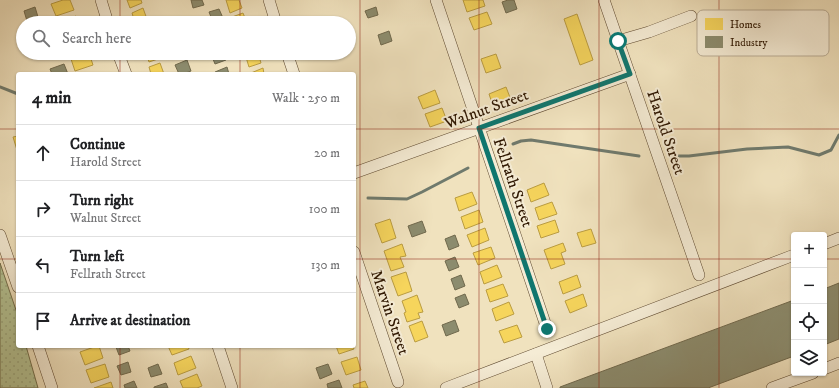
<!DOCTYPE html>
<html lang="en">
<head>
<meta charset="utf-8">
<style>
  :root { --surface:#fff; --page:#f2f2f2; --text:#202124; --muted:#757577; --line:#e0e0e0 }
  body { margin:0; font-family:"IM FELL DW Pica",serif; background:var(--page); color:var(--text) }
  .controls { position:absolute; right:12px; bottom:12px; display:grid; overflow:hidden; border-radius:4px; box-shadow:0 1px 3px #0004 }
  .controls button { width:36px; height:36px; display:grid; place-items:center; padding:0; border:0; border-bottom:1px solid var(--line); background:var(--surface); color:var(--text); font:20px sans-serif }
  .stop { position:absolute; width:12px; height:12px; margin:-9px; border:3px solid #0f766e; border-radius:50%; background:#fff }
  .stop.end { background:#0f766e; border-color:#fff; box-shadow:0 1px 4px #0008 }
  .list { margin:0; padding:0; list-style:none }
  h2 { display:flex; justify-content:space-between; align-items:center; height:52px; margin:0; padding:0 16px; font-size:17px }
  h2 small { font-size:13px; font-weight:400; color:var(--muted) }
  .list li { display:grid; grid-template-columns:26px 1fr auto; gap:12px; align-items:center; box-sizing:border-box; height:56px; padding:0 16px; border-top:1px solid var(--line) }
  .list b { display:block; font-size:15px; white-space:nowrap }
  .list p { margin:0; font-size:13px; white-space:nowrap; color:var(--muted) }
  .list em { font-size:13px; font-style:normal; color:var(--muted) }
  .icon { flex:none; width:22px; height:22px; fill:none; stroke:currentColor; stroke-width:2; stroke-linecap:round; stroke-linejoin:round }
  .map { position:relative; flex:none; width:839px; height:388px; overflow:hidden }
  .search { position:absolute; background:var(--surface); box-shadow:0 1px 3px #0004; left:16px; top:16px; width:340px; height:44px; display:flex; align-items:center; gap:10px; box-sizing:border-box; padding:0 14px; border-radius:22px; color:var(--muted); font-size:15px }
  .panel { position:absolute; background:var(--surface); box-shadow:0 1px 3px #0004; left:16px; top:72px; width:340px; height:276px; border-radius:4px }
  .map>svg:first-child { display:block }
  .grass { fill:url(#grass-dots); stroke:#726d4a }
  .homes { fill:#f6d55c; stroke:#ba9c40 }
  .industry { fill:#8c8c6e; stroke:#70694d }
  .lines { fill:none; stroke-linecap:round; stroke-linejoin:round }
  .stream { stroke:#6f7a6d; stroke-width:3 }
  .minor-casing { stroke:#5e4930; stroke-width:12 }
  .minor { stroke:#f5ecd5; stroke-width:11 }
  .route { stroke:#0f766e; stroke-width:5 }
  .grid { fill:none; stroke:#8f2418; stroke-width:1; stroke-opacity:0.55 }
  .labels { text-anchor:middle; stroke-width:4; stroke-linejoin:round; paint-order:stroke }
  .street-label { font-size:16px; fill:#2e1600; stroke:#f5ecd5 }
  .key { fill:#f5ecd5; stroke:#b9ac95; stroke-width:1 }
  .key-label { font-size:11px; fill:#2e1600 }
</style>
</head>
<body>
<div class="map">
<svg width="839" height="388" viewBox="0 0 839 388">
  <defs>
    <pattern id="grass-dots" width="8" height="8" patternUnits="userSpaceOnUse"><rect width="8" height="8" fill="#b5c495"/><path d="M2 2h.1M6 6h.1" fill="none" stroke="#9ca87f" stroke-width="1.8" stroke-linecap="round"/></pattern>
  </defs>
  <rect width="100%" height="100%" fill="#f0e2be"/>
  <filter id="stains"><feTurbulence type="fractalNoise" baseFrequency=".005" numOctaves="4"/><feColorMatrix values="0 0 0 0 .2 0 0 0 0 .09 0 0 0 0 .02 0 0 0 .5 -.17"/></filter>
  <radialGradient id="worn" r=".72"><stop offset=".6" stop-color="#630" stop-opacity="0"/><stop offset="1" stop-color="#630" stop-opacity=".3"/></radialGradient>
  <!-- grass -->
  <path class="grass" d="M 0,263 L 18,316 L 18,346 L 26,346 L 38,388 L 0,388 Z"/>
  <!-- homes -->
  <g class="homes">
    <path d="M 63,0 L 70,0 L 74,10 L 56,16 L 51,4 Z"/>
    <path d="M 127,0 L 141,0 L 142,3 L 130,8 Z"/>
    <path d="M 226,0 L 239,0 L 242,8 L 230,13 Z"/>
    <path d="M 463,0 L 483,0 L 485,6 L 467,12 Z"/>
    <path d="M 143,8 L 148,22 L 145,23 L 135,23 L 132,13 Z"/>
    <path d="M 487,12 L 492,24 L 474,30 L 469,18 Z"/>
    <path d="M 243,13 L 247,23 L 234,23 L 232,17 Z"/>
    <path d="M 577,14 L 593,60 L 580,65 L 564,19 Z"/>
    <path d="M 76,16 L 79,23 L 59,23 Z"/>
    <path d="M 89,53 L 93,65 L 75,71 L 71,59 Z"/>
    <path d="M 146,53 L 159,53 L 161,58 L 149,62 Z"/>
    <path d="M 247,53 L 258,53 L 261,63 L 249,67 L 245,54 Z"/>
    <path d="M 496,54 L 501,68 L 486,73 L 481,59 Z"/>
    <path d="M 160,63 L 164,74 L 151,74 L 149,67 Z"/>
    <path d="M 263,68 L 264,74 L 251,74 L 251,73 Z"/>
    <path d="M 506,87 L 511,100 L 493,106 L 489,94 Z"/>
    <path d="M 435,90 L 440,103 L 423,109 L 418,97 Z"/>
    <path d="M 442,108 L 447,121 L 430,127 L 425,114 Z"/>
    <path d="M 18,136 L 18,150 L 17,150 L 13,137 Z"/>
    <path d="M 544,183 L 549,195 L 531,202 L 527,190 Z"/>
    <path d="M 472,192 L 477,204 L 459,211 L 455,198 Z"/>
    <path d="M 552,202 L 557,214 L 539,220 L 535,208 Z"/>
    <path d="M 479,210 L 483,222 L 465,229 L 461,217 Z"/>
    <path d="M 390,219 L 396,238 L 382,243 L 375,224 Z"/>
    <path d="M 555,220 L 559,232 L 541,238 L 537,226 Z"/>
    <path d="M 485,228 L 489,240 L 472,247 L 467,235 Z"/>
    <path d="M 591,229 L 596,243 L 582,247 L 577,233 Z"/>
    <path d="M 563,243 L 566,251 L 561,253 L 565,264 L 551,269 L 544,250 Z"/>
    <path d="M 402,244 L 406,256 L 400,257 L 404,267 L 391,271 L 384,251 Z"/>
    <path d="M 491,247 L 495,258 L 478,265 L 473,253 Z"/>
    <path d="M 497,265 L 502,277 L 484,284 L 480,272 Z"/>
    <path d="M 406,272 L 412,291 L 398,296 L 391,277 Z"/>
    <path d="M 577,275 L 581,287 L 563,294 L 559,282 Z"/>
    <path d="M 503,284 L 508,296 L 490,302 L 486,290 Z"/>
    <path d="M 583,294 L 587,306 L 570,313 L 565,301 Z"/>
    <path d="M 417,295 L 423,312 L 418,313 L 420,318 L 407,322 L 404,313 L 406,312 L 402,301 Z"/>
    <path d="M 509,302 L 514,314 L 496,321 L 492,309 Z"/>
    <path d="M 422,321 L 428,337 L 415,342 L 409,326 Z"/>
    <path d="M 517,325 L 522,337 L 504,343 L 499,331 Z"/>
    <path d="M 97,346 L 99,346 L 103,358 L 85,365 L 80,352 Z"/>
    <path d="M 168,346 L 188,346 L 189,349 L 172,355 Z"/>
    <path d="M 336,346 L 353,346 L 354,349 L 339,354 Z"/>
    <path d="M 191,356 L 196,368 L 178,375 L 174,363 Z"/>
    <path d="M 357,357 L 361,370 L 346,375 L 341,362 Z"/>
    <path d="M 105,364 L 109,377 L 91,383 L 86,370 Z"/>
    <path d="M 197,374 L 202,386 L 197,388 L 183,388 L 180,381 Z"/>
    <path d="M 365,381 L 368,388 L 354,388 L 353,385 Z"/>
    <path d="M 111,382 L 113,388 L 94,388 Z"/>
  </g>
  <!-- industry -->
  <g class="industry">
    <path d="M 191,0 L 202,0 L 204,5 L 193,8 Z"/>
    <path d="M 508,0 L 514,0 L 517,9 L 506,13 L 502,2 Z"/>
    <path d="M 35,7 L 38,17 L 27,21 L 24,11 Z"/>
    <path d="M 376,7 L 378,15 L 368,18 L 365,11 Z"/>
    <path d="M 219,9 L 223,18 L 213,22 L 209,12 Z"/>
    <path d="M 389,31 L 392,41 L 381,45 L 378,35 Z"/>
    <path d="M 213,53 L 224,53 L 226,60 L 215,64 L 211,54 Z"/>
    <path d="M 187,60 L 191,71 L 183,74 L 179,74 L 175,65 Z"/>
    <path d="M 64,64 L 68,74 L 52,74 L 50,69 Z"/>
    <path d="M 227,67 L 229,74 L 216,74 L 215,72 Z"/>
    <path d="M 422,221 L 426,232 L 412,237 L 408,226 Z"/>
    <path d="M 455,235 L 459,246 L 449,250 L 445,239 Z"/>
    <path d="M 455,257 L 459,267 L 449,271 L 445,261 Z"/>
    <path d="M 461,275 L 465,286 L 455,290 L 451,279 Z"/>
    <path d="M 839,283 L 839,339 L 824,345 L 824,289 Z"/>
    <path d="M 465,294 L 469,304 L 459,308 L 455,298 Z"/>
    <path d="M 794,300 L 794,356 L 708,388 L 560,388 L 560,387 Z"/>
    <path d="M 455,320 L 459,331 L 446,336 L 442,325 Z"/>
    <path d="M 118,346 L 128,346 L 130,351 L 119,355 L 116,347 Z"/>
    <path d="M 128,362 L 131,372 L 121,375 L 117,366 Z"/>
    <path d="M 158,364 L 162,374 L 151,377 L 148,368 Z"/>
    <path d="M 328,364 L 332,374 L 320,379 L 316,368 Z"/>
    <path d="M 339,380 L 342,388 L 328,388 L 327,384 Z"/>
    <path d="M 134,381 L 137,388 L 125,388 L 124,385 Z"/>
    <path d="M 166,383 L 168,388 L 154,388 L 154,387 Z"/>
  </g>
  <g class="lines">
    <!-- stream -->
    <g class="stream">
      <path d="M 0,87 L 18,94"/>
      <path d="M 513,144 L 521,141 L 531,140 L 571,146 L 639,156"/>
      <path d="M 673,156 L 689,156 L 747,149 L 788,147 L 819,155 L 831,150 L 839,135"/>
      <path d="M 368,198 L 407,199 L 422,192 L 468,168"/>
    </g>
    <defs>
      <g id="minor">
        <path d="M 101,0 L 108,23"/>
        <path d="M 269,0 L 276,23"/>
        <path d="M 436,0 L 547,329"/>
        <path d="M 604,0 L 699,275"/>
        <path d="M 618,41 L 649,32 L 691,16"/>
        <path d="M 118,53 L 126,74"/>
        <path d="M 287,53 L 294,74"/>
        <path d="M 354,173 L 630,74"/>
        <path d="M 0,235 L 18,287"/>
        <path d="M 824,244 L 839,238"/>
        <path d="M 354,252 L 398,382"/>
        <path d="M 38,346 L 52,388"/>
        <path d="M 218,346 L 232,388"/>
        <path d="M 536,354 L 547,388"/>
        <path d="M 824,369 L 839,363"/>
        <path d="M 446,388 L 794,255"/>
        <path d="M 772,388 L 813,373"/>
      </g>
    </defs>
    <!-- minor casing -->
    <use href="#minor" class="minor-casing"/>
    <!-- minor -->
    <use href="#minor" class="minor"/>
  </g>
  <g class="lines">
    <!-- route -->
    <path class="route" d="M 547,329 L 479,128 L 630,74 L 618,41"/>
  </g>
  <!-- grid -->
  <path class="grid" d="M 120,0 L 120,23M 240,0 L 240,23M 360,0 L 360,388M 479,0 L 479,388M 599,0 L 599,388M 719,0 L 719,388M 120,53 L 120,74M 240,53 L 240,74M 0,129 L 18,129M 354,129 L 839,129M 0,259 L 18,259M 354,259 L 794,259M 824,259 L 839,259M 120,346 L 120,388M 240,346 L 240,388"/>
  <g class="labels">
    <!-- street labels -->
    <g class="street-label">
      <text transform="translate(486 108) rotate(-20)" y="6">Walnut Street</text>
      <text transform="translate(667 132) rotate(71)" y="6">Harold Street</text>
      <text transform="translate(514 182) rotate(71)" y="6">Fellrath Street</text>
      <text transform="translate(391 312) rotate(71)" y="6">Marvin Street</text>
    </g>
  </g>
  <!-- legend -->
  <rect x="697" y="10" width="132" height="46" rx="6" class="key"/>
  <rect x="705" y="18" width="18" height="12" fill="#f6d55c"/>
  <rect x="705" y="36" width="18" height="12" fill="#8c8c6e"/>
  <g class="key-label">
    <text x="730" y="28">Homes</text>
    <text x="730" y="46">Industry</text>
  </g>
  <rect width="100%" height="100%" filter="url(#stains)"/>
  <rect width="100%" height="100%" fill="url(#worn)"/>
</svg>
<div class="controls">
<button>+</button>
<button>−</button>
<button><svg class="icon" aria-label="locate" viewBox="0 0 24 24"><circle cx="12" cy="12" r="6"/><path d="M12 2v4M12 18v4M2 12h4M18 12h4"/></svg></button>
<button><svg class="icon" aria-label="layers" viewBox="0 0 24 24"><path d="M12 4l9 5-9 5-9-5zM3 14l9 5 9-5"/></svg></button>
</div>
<div class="stop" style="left:618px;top:41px"></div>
<div class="stop end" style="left:547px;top:329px"></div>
<div class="search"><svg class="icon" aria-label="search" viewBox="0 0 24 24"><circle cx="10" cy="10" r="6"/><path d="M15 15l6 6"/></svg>Search here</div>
<section class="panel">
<h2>4 min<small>Walk · 250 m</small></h2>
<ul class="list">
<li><svg class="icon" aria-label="ahead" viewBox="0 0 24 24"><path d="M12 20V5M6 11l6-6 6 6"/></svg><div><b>Continue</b><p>Harold Street</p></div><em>20 m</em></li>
<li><svg class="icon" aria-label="right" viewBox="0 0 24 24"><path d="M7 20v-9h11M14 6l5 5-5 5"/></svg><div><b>Turn right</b><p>Walnut Street</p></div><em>100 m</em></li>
<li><svg class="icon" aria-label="left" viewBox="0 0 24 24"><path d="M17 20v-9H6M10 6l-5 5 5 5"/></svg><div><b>Turn left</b><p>Fellrath Street</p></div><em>130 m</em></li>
<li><svg class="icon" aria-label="arrive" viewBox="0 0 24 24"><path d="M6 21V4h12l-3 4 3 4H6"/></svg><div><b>Arrive at destination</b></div></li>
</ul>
</section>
</div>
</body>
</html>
